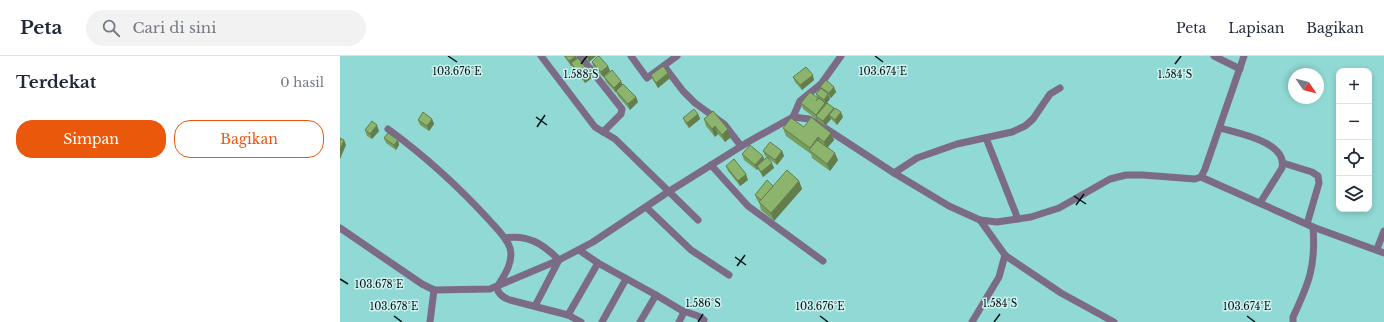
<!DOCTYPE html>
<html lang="id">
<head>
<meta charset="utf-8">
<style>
  :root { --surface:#fff; --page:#f2f2f3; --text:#1f2937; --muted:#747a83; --line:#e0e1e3; --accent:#ea580c }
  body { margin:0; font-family:"Libre Baskerville",serif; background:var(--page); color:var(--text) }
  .controls { position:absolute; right:12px; top:12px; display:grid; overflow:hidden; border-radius:8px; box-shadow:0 2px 6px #0003 }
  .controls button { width:36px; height:36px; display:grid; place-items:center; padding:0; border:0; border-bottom:1px solid var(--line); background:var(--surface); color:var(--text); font:20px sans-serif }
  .compass { position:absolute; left:948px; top:12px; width:36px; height:36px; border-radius:50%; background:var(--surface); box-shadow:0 2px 6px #0003; rotate:125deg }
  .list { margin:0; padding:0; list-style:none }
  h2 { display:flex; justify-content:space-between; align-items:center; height:52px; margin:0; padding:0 16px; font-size:17px }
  h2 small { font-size:13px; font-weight:400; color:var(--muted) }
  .actions { display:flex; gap:8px; padding:12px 16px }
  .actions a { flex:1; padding:9px 0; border:1px solid var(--accent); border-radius:16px; text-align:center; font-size:14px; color:var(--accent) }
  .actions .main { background:var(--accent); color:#fff }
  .icon { flex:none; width:22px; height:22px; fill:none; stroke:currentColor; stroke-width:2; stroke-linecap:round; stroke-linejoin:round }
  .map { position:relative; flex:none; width:1044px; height:266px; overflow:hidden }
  header { display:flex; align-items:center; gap:24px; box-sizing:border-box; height:56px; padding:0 20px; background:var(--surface); border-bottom:1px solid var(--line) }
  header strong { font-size:19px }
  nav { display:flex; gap:22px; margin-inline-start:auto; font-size:14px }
  .search { width:280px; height:36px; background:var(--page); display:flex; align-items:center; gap:10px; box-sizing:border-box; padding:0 14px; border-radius:22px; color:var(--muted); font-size:15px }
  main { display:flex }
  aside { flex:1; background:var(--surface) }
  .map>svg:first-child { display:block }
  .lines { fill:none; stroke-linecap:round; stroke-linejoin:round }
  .street { stroke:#7c6b87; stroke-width:7 }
  .wall { fill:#799b5e }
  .shaded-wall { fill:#637e4c }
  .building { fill:#8db46d; stroke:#637e4c }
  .ticks { fill:none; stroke:#001313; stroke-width:1.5 }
  .ticks-label { font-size:10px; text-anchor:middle; fill:#001313; stroke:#cff2f0; stroke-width:3; stroke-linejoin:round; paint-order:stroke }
</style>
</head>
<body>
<header>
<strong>Peta</strong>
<div class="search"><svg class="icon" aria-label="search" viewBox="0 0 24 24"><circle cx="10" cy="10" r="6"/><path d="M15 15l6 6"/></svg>Cari di sini</div>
<nav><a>Peta</a><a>Lapisan</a><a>Bagikan</a></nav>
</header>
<main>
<aside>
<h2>Terdekat<small>0 hasil</small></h2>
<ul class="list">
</ul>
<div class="actions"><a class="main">Simpan</a><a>Bagikan</a></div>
</aside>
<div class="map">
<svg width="1044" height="266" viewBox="0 0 1044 266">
  <rect width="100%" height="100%" fill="#90d9d5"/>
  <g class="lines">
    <!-- street -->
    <g class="street">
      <path d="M 201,0 L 255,71 L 275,83 L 358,164"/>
      <path d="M 240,0 L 282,53 L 281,58 L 263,76"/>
      <path d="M 291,0 L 307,22 L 337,0"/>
      <path d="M 874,0 L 900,13"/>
      <path d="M 324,10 L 343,35 L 355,47 L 384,68 L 401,90"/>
      <path d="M 453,61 L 460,45 L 481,28 L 501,0"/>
      <path d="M 880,72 C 897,77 948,86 942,112 L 920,147"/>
      <path d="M 48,73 C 85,100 119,131 150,165 C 157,173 167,182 170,192 C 174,206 164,220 157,231 C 158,239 164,242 170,244 L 228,259 L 241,266"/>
      <path d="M 646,82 L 678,163"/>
      <path d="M 943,107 L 972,116 L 978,120 L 979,127 L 967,168"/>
      <path d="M 371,109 L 408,150 L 483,205"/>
      <path d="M 554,117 L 577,102 L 617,88 L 672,76 L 685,70 L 693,63 L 710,38 L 720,32"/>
      <path d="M 861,121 L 973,171 L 1044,197"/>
      <path d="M 306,151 L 351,194 L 389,219"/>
      <path d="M 640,164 L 665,199 L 669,202 L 721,237 L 774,266"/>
      <path d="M 0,172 L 82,228 L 94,234 L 150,233 L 219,204 L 253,186 L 328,136 L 408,86 L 453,61 L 469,63 L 482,70 L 554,117 L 609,150 L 640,164 L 657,166 L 691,161 L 719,152 L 770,123 L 786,119 L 803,119 L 855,123 L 861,121 L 865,113 L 904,0"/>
      <path d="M 165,182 C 188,178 203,188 219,204 L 195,250"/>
      <path d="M 1037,193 L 1044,175"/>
      <path d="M 239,194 L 258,207 L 316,239 L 341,254 L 358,260 L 364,264"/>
      <path d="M 228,259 L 258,207"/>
      <path d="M 90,266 L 94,234"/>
      <path d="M 262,266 L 286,223"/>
      <path d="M 300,266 L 316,239"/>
      <path d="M 339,266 L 344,256"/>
      <path d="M 632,266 L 659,221 L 665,199"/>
      <path d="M 953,266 L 953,261 C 969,227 976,210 973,171"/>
    </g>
  </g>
  <!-- wall -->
  <g class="wall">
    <path d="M 224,0 L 236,0 L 237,3 L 250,17 L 252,22 L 245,27 L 233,12 L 232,10 L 231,10 Z"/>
    <path d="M 245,0 L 256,0 L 249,6 Z"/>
    <path d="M 252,6 L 268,10 L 270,15 L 263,21 L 253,11 Z"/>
    <path d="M 328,17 L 330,22 L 318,32 L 313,24 L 311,19 Z"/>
    <path d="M 264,21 L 283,29 L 296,41 L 298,46 L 290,54 L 278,40 L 276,36 L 276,37 L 266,26 Z"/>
    <path d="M 453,21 L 474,24 L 462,34 L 455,26 Z"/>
    <path d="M 480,31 L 494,31 L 496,36 L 491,42 L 489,41 L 490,43 L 487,47 L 503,61 L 497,69 L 491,63 L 485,70 L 463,53 L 461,47 L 477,41 L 476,38 L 481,32 Z"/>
    <path d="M 358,58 L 360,63 L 349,72 L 345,67 L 343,62 Z"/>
    <path d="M 92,63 L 94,68 L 89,75 L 80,69 L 78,64 Z"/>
    <path d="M 364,63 L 388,73 L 391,81 L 385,86 L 378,78 L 375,81 L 366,70 Z"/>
    <path d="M 464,71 L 491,77 L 494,84 L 488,91 L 498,104 L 490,115 L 472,102 L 471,98 L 446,80 L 443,72 Z"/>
    <path d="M 25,74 L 39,75 L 32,83 L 27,80 Z"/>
    <path d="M 44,82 L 58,84 L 59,89 L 56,94 L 46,87 Z"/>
    <path d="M 423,95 L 442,95 L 444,100 L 437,109 L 428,102 L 434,112 L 423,121 L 418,113 L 417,114 L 404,104 L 402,98 L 424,104 L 427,101 L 425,100 Z"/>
    <path d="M 386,110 L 408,124 L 400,130 L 388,115 Z"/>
    <path d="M 459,125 L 462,133 L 434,165 L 421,154 L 419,146 L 417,144 L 415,139 L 433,130 Z"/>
  </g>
  <!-- shaded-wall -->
  <g class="shaded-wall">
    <path d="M 236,0 L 238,6 L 231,7 L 232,10 L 231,10 L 229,5 Z"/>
    <path d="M 248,0 L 256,0 L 249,6 L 247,1 Z"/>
    <path d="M 268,10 L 270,15 L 263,21 L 261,16 Z"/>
    <path d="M 250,17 L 252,22 L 245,27 L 243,22 Z"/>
    <path d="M 328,17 L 330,22 L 318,32 L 316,27 Z"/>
    <path d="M 473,19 L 474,24 L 462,34 L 460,29 Z"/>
    <path d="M 281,25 L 283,30 L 276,35 L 276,37 L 274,32 Z"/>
    <path d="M 494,31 L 496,36 L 491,42 L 489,37 Z"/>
    <path d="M 488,38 L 490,43 L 476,60 L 478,64 L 477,65 L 476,59 L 485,47 L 484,44 Z"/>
    <path d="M 296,41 L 298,46 L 290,54 L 288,48 Z"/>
    <path d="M 494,52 L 496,57 L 489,59 L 491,63 L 485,70 L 483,65 Z"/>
    <path d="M 501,56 L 503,61 L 497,69 L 495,64 Z"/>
    <path d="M 358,58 L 360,63 L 349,72 L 347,67 Z"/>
    <path d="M 92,63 L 94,68 L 89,75 L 87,70 Z"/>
    <path d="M 37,69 L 39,75 L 32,83 L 30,78 Z"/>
    <path d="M 375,70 L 378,78 L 375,81 L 372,73 Z"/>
    <path d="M 388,73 L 391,81 L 385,86 L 382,79 Z"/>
    <path d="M 491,77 L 494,84 L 486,93 L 484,86 Z"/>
    <path d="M 478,81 L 480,88 L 471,95 L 470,92 Z"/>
    <path d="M 4,84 L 6,89 L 0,103 L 0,94 Z"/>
    <path d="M 58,84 L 59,89 L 56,94 L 54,89 Z"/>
    <path d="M 442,95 L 444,100 L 437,109 L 435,104 Z"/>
    <path d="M 495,97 L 498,104 L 490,115 L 487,108 Z"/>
    <path d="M 423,100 L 425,105 L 417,110 L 418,113 L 417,114 L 415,109 Z"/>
    <path d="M 432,107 L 434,112 L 423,121 L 421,116 Z"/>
    <path d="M 406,118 L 408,124 L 400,130 L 398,125 Z"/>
    <path d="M 459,125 L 462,133 L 434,165 L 431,157 Z"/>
  </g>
  <!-- building -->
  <g class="building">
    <path d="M 225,0 L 236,0 L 229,5 Z"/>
    <path d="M 258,0 L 259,0 L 268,10 L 261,16 L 252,6 Z"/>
    <path d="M 238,2 L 250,17 L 243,22 L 231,7 Z"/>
    <path d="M 323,10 L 328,17 L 316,27 L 311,19 Z"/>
    <path d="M 466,11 L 473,19 L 460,29 L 453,21 Z"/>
    <path d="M 272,14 L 281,25 L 274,32 L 264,21 Z"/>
    <path d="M 486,24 L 494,31 L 489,37 L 480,31 Z"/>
    <path d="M 283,28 L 296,41 L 288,48 L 276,35 Z"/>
    <path d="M 481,32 L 488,38 L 484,44 L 476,38 Z"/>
    <path d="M 470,36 L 478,42 L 476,45 L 479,42 L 485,47 L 476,59 L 461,47 Z"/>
    <path d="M 487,47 L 494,52 L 483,65 L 476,60 Z"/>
    <path d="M 495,52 L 501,56 L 495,64 L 489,59 Z"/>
    <path d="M 354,53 L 358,58 L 347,67 L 343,62 Z"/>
    <path d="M 373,55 L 388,73 L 382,79 L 375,70 L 372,73 L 364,63 Z"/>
    <path d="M 83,56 L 92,63 L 87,70 L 78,64 Z"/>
    <path d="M 471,61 L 491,77 L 484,86 L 478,81 L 470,92 L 443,72 L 451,62 L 464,71 Z"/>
    <path d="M 32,65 L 37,69 L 30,78 L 25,74 Z"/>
    <path d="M 48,77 L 58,84 L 54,89 L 44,82 Z"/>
    <path d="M 0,82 L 4,84 L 0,94 Z"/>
    <path d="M 477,84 L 495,97 L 487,108 L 469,94 Z"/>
    <path d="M 430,86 L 442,95 L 435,104 L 423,95 Z"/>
    <path d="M 410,89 L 423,100 L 415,109 L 402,98 Z"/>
    <path d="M 427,101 L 432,107 L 421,116 L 417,110 Z"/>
    <path d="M 394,103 L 406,118 L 398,125 L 386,110 Z"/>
    <path d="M 447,114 L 459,125 L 431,157 L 419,146 Z"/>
    <path d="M 427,124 L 433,130 L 421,144 L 415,139 Z"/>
  </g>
  <!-- ticks -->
  <path class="ticks" d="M 108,0 L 117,6M 535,0 L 543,6M 241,8 L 247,0M 835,8 L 841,0M 196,61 L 207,69M 197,71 L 205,59M 734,140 L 746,148M 736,149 L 744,138M 395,201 L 406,209M 397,210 L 405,199M 0,223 L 8,228M 54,260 L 62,266M 480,260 L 488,266M 907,260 L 915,266M 358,266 L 363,258M 654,266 L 660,258"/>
  <g class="ticks-label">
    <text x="117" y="19">103.676°E</text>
    <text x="543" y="19">103.674°E</text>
    <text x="241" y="22">1.588°S</text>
    <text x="835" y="22">1.584°S</text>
    <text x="39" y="232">103.678°E</text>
    <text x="363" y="251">1.586°S</text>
    <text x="660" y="251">1.584°S</text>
    <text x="54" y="254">103.678°E</text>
    <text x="480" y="254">103.676°E</text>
    <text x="907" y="254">103.674°E</text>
  </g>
</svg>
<div class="controls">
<button>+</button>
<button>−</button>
<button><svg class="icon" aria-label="locate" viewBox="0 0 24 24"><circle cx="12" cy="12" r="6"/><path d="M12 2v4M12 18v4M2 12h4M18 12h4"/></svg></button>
<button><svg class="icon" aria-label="layers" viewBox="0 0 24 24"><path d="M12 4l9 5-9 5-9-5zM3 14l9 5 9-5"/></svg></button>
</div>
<svg class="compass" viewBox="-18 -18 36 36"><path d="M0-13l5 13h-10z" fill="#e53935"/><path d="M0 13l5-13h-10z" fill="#747a83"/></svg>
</div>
</main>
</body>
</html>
